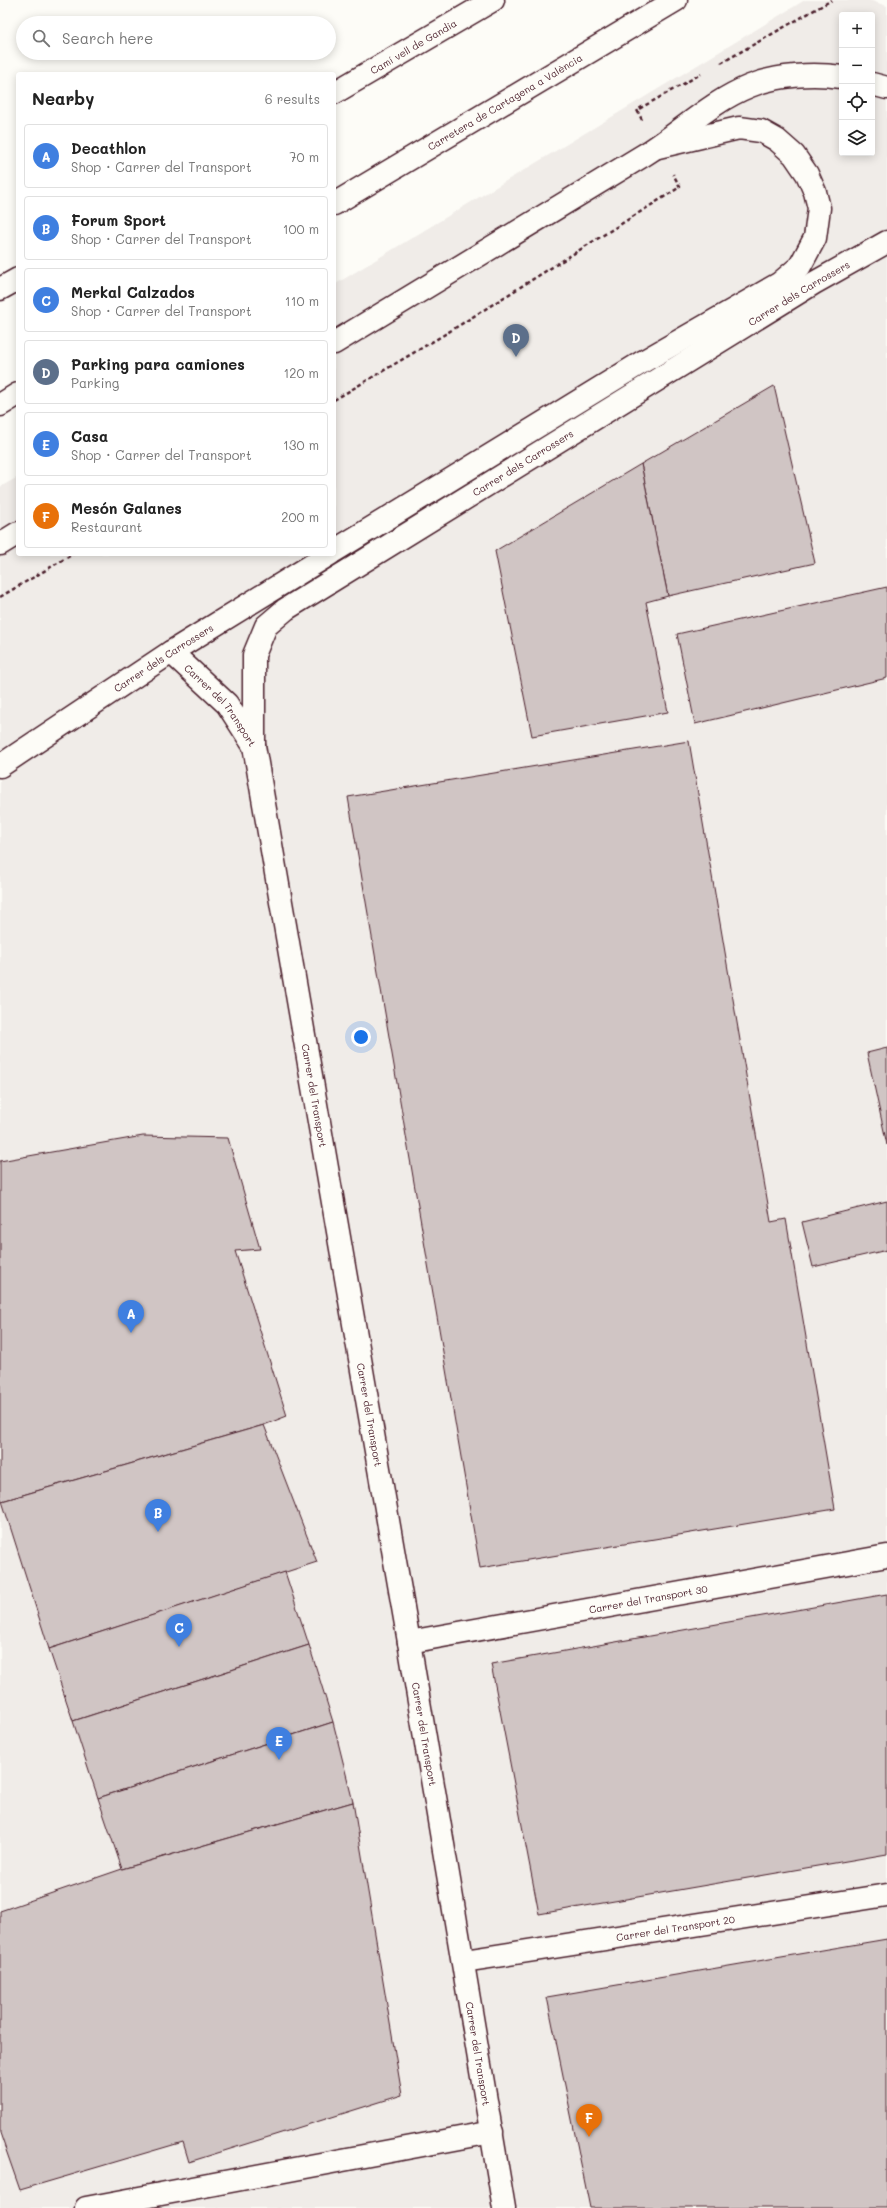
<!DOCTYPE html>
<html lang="en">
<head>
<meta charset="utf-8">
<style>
  :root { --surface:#fff; --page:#f2f2f2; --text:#222; --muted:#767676; --line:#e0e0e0; --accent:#d1495b }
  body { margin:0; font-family:Mali,sans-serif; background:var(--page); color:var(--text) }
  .controls { position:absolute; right:12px; top:12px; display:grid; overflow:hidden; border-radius:4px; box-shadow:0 2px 10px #0003 }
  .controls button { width:36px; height:36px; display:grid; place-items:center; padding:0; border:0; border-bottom:1px solid var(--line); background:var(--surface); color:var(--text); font:20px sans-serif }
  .you { position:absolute; left:361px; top:1037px; width:14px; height:14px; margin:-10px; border:3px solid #fff; border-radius:50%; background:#1a73e8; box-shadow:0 0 0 6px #1a73e833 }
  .badge { display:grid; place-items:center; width:26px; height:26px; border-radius:50%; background:var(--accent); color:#fff; font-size:13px; font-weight:700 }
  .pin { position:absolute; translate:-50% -33px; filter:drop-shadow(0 1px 2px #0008) }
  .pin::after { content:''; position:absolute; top:21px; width:14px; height:12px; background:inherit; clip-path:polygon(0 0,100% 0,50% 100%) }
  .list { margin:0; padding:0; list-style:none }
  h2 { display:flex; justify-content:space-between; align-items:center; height:52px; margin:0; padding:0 16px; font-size:17px }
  h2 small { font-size:13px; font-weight:400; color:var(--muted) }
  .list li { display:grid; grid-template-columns:26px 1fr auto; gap:12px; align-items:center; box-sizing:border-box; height:64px; margin:0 8px 8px; padding:0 8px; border:1px solid var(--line); border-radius:4px }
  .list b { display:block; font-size:15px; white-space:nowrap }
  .list p { margin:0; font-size:13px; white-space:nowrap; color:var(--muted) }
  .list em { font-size:13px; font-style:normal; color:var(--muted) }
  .icon { flex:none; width:22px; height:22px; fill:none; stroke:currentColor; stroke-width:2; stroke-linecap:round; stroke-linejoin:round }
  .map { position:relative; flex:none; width:887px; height:2208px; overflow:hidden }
  .search { position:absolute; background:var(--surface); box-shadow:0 2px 10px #0003; left:16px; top:16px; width:320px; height:44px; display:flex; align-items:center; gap:10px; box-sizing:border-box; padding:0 14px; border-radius:22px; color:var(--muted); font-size:15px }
  .panel { position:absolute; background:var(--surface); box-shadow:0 2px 10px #0003; left:16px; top:72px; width:320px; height:484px; border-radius:4px }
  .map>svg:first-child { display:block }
  .built { fill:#f0ece8; fill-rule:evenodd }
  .building { fill:#d0c5c4; stroke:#4a1f2b }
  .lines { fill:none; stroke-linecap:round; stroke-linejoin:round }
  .minor-casing { stroke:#4a1f2b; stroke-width:25 }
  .highway-casing { stroke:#4a1f2b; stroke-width:25 }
  .path { stroke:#4a1f2b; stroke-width:2.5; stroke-dasharray:4 3; stroke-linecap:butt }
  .minor { stroke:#fdfcf7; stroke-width:22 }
  .highway { stroke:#fdfcf7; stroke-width:22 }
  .labels { text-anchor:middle; stroke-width:3.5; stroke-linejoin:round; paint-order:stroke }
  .street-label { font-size:10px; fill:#4a1f2b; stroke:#fdfcf7 }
</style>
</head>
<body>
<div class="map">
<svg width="887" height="2208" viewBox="0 0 887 2208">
  <rect width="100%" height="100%" fill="#fdfcf7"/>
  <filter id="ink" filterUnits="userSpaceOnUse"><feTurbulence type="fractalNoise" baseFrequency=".025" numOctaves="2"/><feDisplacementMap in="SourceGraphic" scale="8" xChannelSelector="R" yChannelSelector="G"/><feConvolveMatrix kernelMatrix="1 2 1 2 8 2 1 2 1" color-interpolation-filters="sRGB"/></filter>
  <g filter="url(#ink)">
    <!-- built -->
    <path class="built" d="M 805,0 L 869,0 L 887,6 L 887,2208 L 0,2208 L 0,487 L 18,477 L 18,554 L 334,554 L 334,285 ZM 842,15 L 872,15 L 872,153 L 842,153 Z"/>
    <!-- building -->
    <g class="building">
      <path d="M 774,386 L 815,563 L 668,596 L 641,464 Z"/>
      <path d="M 641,464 L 668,596 L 646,602 L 668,712 L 532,736 L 495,551 Z"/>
      <path d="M 887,587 L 887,678 L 695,724 L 677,634 Z"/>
      <path d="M 689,741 L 771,1222 L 786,1219 L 835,1509 L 480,1568 L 348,797 Z"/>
      <path d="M 887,1048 L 887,1145 L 867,1053 Z"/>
      <path d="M 143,1136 L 228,1138 L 260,1249 L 235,1251 L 287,1416 L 264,1425 L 2,1501 L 0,1496 L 0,1161 Z"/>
      <path d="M 887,1201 L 887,1250 L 813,1267 L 802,1222 Z"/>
      <path d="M 264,1425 L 317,1562 L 49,1649 L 2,1501 Z"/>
      <path d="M 285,1572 L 309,1645 L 73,1721 L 49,1649 Z"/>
      <path d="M 887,1594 L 887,1854 L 539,1914 L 491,1664 Z"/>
      <path d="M 309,1645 L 333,1722 L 98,1798 L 73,1721 Z"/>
      <path d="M 333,1722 L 353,1802 L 122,1869 L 98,1798 Z"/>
      <path d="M 353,1802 L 402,2095 L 189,2162 L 183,2142 L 20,2190 L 0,2133 L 0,1911 L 122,1869 Z"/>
      <path d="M 887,1939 L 887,2208 L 590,2208 L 547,1997 Z"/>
    </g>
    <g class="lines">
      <defs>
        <g id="minor">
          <path d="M 872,84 L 887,88"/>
          <path id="s1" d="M 334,93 L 493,0"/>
          <path d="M 0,289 L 18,279"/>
          <path d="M 334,343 C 437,280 541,218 644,155 C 680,133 710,102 750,86 C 777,75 813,73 842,77"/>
          <path d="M 0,544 L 18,533"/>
          <path d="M 334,551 L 644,361 L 780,283 L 800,266 L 815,238 L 819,208 L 815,192 L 807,174 L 794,155 L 777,140 L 761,131 L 739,128 L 658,147"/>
          <path id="s2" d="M 171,652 L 227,704 L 254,746 L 409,1642 L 504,2208"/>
          <path id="s3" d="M 254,746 L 254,655 L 266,626 L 286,609 L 814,283 L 887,242"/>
          <path id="s4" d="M 0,766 L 171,652 L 330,554"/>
          <path id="s5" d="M 409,1642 L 887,1556"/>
          <path id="s6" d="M 464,1961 L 887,1895"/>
          <path d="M 86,2208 L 492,2132"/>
        </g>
        <g id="highway">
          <path id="s7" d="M 334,204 L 676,0"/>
          <path d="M 0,405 L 18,394"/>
        </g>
      </defs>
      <!-- minor casing -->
      <use href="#minor" class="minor-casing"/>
      <!-- highway casing -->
      <use href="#highway" class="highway-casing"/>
      <!-- path -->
      <g class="path">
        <path d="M 721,63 L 832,0"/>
        <path d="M 642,120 L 637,110 L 701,74"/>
        <path d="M 334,400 L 447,333 L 680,187 L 673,174"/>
        <path d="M 0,597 L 73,554"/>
      </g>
      <!-- minor -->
      <use href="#minor" class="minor"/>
      <!-- highway -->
      <use href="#highway" class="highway"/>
    </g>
  </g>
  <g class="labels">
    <!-- street labels -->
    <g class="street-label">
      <text dy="4" stroke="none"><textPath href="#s1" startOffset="92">Camí vell de Gandia</textPath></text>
      <text dy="4" stroke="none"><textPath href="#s7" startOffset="199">Carretera de Cartagena a València</textPath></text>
      <text dy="4" stroke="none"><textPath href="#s3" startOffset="751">Carrer dels Carrossers</textPath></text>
      <text dy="4" stroke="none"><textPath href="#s3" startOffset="427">Carrer dels Carrossers</textPath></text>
      <text dy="4" stroke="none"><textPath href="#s4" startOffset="196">Carrer dels Carrossers</textPath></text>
      <text dy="4" stroke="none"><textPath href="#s2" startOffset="73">Carrer del Transport</textPath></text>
      <text dy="4" stroke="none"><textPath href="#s2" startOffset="481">Carrer del Transport</textPath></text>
      <text dy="4" stroke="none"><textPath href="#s2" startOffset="805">Carrer del Transport</textPath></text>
      <text dy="4" stroke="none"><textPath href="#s5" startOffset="243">Carrer del Transport 30</textPath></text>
      <text dy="4" stroke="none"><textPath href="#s2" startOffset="1129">Carrer del Transport</textPath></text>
      <text dy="4" stroke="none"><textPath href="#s6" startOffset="214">Carrer del Transport 20</textPath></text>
      <text dy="4" stroke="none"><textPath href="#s2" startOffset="1453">Carrer del Transport</textPath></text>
    </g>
  </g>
</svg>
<div class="controls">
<button>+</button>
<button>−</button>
<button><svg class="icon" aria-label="locate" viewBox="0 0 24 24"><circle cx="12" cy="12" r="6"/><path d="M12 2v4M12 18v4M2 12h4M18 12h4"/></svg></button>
<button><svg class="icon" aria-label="layers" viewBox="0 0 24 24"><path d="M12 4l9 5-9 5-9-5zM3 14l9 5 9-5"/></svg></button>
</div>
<div class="you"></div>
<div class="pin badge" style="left:131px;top:1333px;background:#3f7fe0">A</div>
<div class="pin badge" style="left:158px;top:1532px;background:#3f7fe0">B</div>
<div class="pin badge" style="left:179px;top:1647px;background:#3f7fe0">C</div>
<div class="pin badge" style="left:516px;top:357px;background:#5c6f8a">D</div>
<div class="pin badge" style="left:279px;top:1760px;background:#3f7fe0">E</div>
<div class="pin badge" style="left:589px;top:2137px;background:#e8710a">F</div>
<div class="search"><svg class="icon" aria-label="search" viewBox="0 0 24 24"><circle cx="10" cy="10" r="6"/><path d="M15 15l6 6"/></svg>Search here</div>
<section class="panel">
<h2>Nearby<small>6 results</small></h2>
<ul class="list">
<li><span class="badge" style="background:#3f7fe0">A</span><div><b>Decathlon</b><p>Shop · Carrer del Transport</p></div><em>70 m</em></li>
<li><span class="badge" style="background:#3f7fe0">B</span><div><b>Forum Sport</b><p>Shop · Carrer del Transport</p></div><em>100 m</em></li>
<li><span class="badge" style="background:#3f7fe0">C</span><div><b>Merkal Calzados</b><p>Shop · Carrer del Transport</p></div><em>110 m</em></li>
<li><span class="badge" style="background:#5c6f8a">D</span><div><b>Parking para camiones</b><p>Parking</p></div><em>120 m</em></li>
<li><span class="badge" style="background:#3f7fe0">E</span><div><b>Casa</b><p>Shop · Carrer del Transport</p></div><em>130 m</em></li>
<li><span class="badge" style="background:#e8710a">F</span><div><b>Mesón Galanes</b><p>Restaurant</p></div><em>200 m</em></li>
</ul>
</section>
</div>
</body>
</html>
